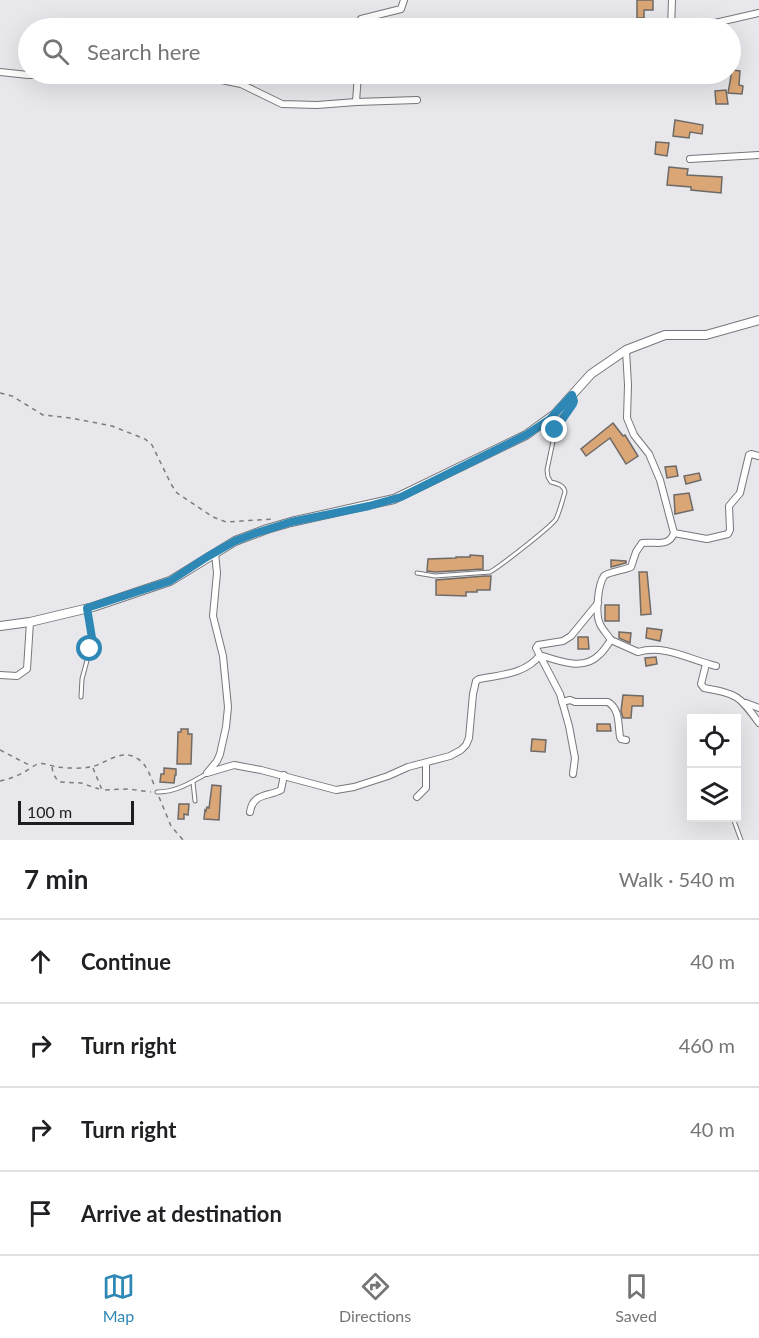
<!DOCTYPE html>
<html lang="en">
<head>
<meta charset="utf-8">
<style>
  :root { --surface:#fff; --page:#f2f2f2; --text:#202124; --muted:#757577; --line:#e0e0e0; --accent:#2e88b5 }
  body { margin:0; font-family:Lato,sans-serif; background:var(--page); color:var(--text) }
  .controls { position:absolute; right:18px; bottom:18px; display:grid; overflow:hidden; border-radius:0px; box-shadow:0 6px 24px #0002 }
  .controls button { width:54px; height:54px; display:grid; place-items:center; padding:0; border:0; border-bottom:2px solid var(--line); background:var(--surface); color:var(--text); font:30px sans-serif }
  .scale { position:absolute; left:18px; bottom:15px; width:116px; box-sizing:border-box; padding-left:6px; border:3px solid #1d1d1f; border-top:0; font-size:16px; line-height:21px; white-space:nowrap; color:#1d1d1f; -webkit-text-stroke:4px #e8e8ec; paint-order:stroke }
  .stop { position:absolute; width:18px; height:18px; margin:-14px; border:4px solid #2e88b5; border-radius:50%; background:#fff }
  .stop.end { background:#2e88b5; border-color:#fff; box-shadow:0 2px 6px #0008 }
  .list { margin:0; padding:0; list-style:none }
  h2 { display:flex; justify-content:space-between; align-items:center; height:78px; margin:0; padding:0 24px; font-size:26px }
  h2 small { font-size:20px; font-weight:400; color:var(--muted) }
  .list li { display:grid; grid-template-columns:39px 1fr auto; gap:18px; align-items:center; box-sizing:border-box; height:84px; padding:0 24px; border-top:2px solid var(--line) }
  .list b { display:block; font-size:22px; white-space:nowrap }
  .list em { font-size:20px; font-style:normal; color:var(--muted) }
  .icon { flex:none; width:33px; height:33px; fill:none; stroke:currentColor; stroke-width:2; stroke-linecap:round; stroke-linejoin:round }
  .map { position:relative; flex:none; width:759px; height:840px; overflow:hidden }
  .search { position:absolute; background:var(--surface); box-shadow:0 6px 24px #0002; left:18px; right:18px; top:18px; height:66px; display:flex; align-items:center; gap:15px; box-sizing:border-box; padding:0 21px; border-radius:33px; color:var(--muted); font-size:22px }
  .sheet { height:414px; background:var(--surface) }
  nav { display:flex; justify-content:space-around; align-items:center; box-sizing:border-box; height:84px; border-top:2px solid var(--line); background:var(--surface); font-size:16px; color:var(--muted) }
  nav a { display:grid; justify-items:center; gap:3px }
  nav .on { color:var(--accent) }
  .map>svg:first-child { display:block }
  .building { fill:#dba675; stroke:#6e6a67; stroke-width:1.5 }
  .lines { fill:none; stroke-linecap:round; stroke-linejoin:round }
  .service-casing { stroke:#77767b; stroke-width:5 }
  .minor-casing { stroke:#77767b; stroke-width:8 }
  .tertiary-casing { stroke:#77767b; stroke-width:10 }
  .path { stroke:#7c7c7f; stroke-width:1.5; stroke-dasharray:4.5 4.5; stroke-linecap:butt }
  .service { stroke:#fff; stroke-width:3 }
  .minor { stroke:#fff; stroke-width:6 }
  .tertiary { stroke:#fff; stroke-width:8 }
  .route { stroke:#2e88b5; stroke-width:8 }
</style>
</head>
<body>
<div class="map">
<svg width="759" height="840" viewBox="0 0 759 840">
  <rect width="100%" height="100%" fill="#e8e8ec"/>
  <!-- building -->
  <g class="building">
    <path d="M 637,0 L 653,0 L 653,10 L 644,10 L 644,18 L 637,18 Z"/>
    <path d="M 732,70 L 740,71 L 739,85 L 743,86 L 742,94 L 728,93 Z"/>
    <path d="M 726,90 L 728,104 L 716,104 L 715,91 Z"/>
    <path d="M 675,120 L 703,125 L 702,134 L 690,132 L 689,138 L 673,136 Z"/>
    <path d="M 656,142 L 669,143 L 667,156 L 655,154 Z"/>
    <path d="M 669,167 L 688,169 L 687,175 L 722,177 L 721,193 L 691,190 L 691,187 L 667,185 Z"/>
    <path d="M 613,423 L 623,436 L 625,435 L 638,456 L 626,464 L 610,438 L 586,456 L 581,449 Z"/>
    <path d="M 676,466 L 678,476 L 667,478 L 665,467 Z"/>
    <path d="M 699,473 L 701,480 L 686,484 L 684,476 Z"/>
    <path d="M 689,493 L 693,510 L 675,514 L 674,495 Z"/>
    <path d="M 470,555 L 483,556 L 483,569 L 436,572 L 427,571 L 428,559 L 456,558 L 456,557 L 470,557 Z"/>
    <path d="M 611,560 L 626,561 L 626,563 L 611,567 Z"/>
    <path d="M 639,572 L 647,572 L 651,614 L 641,615 Z"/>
    <path d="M 485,576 L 491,576 L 490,590 L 477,590 L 477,592 L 466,592 L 466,596 L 436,595 L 436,580 Z"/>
    <rect x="605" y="605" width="14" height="16"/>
    <path d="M 647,628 L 662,630 L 660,641 L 646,638 Z"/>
    <path d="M 619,632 L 631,633 L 630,643 L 619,638 Z"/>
    <path d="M 578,637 L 588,637 L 589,649 L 578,649 Z"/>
    <path d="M 656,657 L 657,664 L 646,666 L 645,658 Z"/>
    <path d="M 623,695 L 643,696 L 643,706 L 632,706 L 631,718 L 623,718 L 621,711 Z"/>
    <path d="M 597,724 L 610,724 L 611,731 L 597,731 Z"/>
    <path d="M 181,729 L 188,729 L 188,734 L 192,734 L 191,764 L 177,764 L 178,732 L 181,732 Z"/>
    <path d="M 532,739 L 546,740 L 545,752 L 531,751 Z"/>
    <path d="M 164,768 L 176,769 L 176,775 L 175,775 L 174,783 L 160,782 L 161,774 L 164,774 Z"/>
    <path d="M 212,785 L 221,786 L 219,820 L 204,819 L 205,810 L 206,811 L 207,807 L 209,808 Z"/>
    <path d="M 179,804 L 189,804 L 188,815 L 184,814 L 184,819 L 178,819 Z"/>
  </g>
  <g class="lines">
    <defs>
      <g id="service">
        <path d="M 417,573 L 435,576 L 490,572 C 498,568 552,526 556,519 C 560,511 562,501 565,492 C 564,485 558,484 551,482 L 548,477 L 547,470 L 556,427 L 573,404 L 574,401 L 573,397"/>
        <path d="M 81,697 L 82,679 L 92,642 L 87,610"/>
        <path d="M 193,782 L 195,801"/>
        <path d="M 157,792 C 176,792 190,783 206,774"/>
        <path d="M 733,818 L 741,840"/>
      </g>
      <g id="minor">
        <path d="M 361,28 L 361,19 L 401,9 L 404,0"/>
        <path d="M 671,28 L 672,0"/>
        <path d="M 693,28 L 759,13"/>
        <path d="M 0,72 L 28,75 L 73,74"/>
        <path d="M 204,74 L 207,77 L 241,84 L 282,104 L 317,105 L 356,102 L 417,100"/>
        <path d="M 356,102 L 358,74"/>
        <path d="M 690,159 L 759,155"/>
        <path d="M 674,533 L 707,539 L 728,534 L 730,530 L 729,506 L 740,493 L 749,455 L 751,454 L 759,456"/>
        <path d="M 215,553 L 217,573 L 213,616 L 223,656 L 228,707 L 226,727 L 220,754 L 217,761 L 207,773 L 234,765 L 261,770 L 336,790 L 354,787 L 388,776 L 408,767 L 450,756 L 461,750 L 466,745 L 469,738 L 473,694 L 476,681 L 479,679 C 500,675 526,674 540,655 C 558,661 584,671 599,655 C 604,651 607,645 611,640 C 607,634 602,629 600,624 C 595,614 598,585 604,576 C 608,572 625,570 631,567 L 636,552 L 642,543 C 656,541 668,548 674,533 L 660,480 L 649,454 L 634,435 L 627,418 L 628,385 L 626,350"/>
        <path d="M 611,640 L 638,652 C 665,644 690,660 716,666"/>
        <path d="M 706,664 L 701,684 L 704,688 C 737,694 739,695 759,723"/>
        <path d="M 0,675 L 17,676 L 27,669 L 30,622"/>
        <path d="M 562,702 L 570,700 L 575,702 L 608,702 C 620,709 618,725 620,737 L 621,739 L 626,740"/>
        <path d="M 746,703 L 759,708"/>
        <path d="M 573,774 L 575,758 L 569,726 L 560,694 L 536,648 L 538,645 L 563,641 L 571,636 L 598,603"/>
        <path d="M 417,797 L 426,788 L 426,763"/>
        <path d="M 250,812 C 253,793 267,797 281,790 L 284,775"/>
      </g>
      <path id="tertiary" d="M 0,626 L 30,622 L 93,607 L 170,581 L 235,541 L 267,529 L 291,522 L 394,499 L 526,435 L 555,414 L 591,374 L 626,350 L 665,335 L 706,335 L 759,320"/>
    </defs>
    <!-- service casing -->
    <use href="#service" class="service-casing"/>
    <!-- minor casing -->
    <use href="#minor" class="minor-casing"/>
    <!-- tertiary casing -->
    <use href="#tertiary" class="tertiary-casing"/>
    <!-- path -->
    <g class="path">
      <path d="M 0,393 L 12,396 L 43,415 L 71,418 L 112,426 L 145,439 L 152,445 L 171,484 L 177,493 L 213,517 L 226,522 L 273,519"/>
      <path d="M 0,750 L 31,766"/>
      <path d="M 52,767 L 53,773 L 57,780 L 60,782 L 81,783 L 99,789"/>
      <path d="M 93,768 L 102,790 L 128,789 L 151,792"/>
      <path d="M 0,781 C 9,779 18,776 26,771 C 30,769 34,765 38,764 C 44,762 51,766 57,767 C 67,768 79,769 90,767 C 104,765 122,747 138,759 C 147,764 151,778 155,787"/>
      <path d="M 159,797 L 171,826 L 183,840"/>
    </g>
    <!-- service -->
    <use href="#service" class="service"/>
    <!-- minor -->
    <use href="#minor" class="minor"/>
    <!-- tertiary -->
    <use href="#tertiary" class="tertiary"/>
  </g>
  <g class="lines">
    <!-- route -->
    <path class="route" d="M 90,649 L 92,638 L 87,608 L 170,581 L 207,557 L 235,541 L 256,533 L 291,522 L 369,506 L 401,497 L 526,435 L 550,419 L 572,395 L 574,401 L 573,404 L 555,430"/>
  </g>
</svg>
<div class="controls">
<button><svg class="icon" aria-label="locate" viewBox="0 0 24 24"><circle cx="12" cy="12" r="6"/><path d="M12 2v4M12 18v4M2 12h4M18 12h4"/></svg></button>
<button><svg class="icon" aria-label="layers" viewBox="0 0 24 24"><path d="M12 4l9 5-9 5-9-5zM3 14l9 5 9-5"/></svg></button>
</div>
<div class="scale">100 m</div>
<div class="stop" style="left:90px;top:649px"></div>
<div class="stop end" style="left:555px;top:430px"></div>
<div class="search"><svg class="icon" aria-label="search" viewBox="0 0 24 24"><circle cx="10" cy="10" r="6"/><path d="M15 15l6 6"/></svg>Search here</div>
</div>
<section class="sheet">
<h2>7 min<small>Walk · 540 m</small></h2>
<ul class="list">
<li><svg class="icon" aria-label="ahead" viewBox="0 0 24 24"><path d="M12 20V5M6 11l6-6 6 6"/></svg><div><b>Continue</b></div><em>40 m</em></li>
<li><svg class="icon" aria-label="right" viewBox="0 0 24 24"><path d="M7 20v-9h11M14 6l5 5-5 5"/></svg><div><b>Turn right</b></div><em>460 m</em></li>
<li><svg class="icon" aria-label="right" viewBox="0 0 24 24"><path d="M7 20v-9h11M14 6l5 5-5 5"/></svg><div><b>Turn right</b></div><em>40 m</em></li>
<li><svg class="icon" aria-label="arrive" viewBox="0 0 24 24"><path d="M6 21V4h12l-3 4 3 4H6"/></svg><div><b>Arrive at destination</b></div></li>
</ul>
</section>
<nav>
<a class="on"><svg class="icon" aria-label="map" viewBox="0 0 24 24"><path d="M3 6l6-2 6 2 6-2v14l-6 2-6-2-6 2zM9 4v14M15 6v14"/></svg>Map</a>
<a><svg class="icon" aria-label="directions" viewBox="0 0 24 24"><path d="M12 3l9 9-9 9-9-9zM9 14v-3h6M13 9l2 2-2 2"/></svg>Directions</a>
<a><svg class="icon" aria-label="saved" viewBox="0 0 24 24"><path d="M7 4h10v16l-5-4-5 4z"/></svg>Saved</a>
</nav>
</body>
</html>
